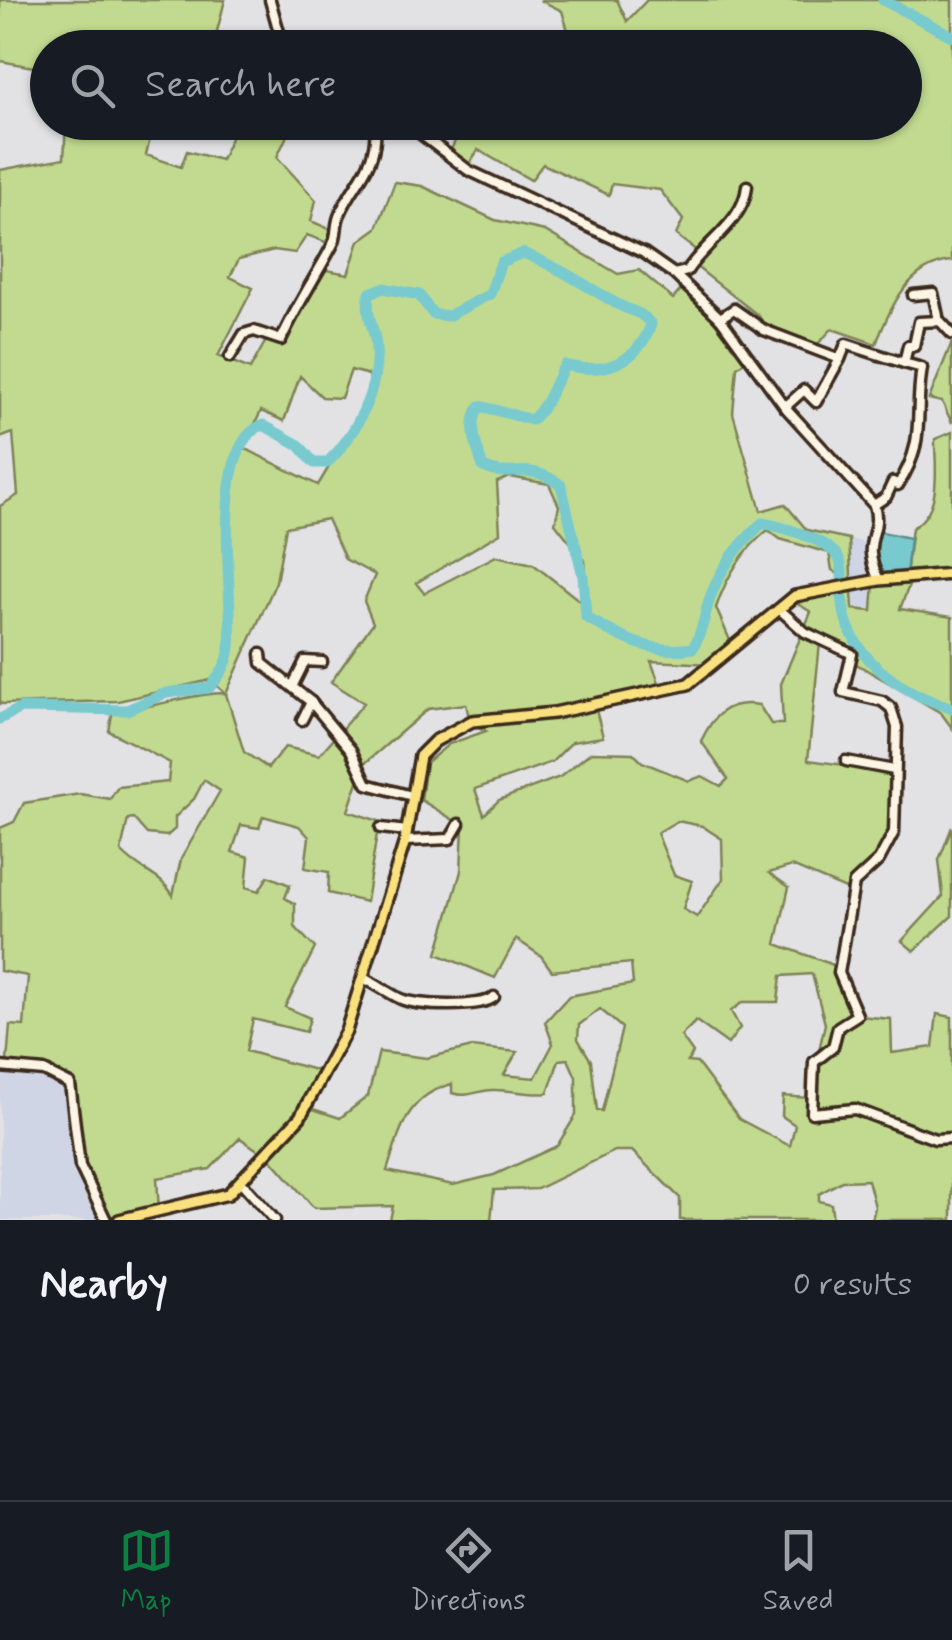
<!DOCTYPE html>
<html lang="en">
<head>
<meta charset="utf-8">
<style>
  :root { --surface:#171b24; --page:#20242c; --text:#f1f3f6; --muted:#9ea1a6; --line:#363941; --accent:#0b8043 }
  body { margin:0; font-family:Mynerve,sans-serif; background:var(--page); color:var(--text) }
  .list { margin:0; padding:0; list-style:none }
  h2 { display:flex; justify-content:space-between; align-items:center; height:130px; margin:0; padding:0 40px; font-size:42px }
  h2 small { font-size:32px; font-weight:400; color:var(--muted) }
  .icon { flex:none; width:55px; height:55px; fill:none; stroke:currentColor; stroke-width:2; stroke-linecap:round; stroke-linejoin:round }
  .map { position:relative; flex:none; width:952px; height:1220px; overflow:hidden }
  .search { position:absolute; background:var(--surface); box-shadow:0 2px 8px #0004; left:30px; right:30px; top:30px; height:110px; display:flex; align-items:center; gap:25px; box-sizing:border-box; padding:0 35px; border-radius:55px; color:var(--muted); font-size:38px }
  .sheet { height:280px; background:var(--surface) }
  nav { display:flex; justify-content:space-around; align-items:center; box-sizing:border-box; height:140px; border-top:2px solid var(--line); background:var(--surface); font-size:28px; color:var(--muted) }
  nav a { display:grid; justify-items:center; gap:5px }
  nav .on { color:var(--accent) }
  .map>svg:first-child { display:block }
  .built { fill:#d0d5e5 }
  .green { fill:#c1da90; stroke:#7e8257; stroke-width:2.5; fill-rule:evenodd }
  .water { fill:#78cacf; stroke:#608a88; stroke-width:2.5 }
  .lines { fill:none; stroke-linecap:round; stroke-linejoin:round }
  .river { stroke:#78cacf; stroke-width:11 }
  .minor-casing { stroke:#3b2a1e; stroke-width:15 }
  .major-casing { stroke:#3b2a1e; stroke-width:16 }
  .minor { stroke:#fcf5e5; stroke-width:8 }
  .major { stroke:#fae180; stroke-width:9 }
</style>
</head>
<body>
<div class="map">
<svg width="952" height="1220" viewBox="0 0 952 1220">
  <rect width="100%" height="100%" fill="#e2e2e5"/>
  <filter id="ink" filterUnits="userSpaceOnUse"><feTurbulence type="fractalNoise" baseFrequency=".01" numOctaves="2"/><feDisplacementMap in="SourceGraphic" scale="20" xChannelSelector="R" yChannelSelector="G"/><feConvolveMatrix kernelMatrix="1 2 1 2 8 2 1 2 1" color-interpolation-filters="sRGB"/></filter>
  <g filter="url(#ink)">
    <!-- built -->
    <g class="built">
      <path d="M 849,539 L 868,543 L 881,579 L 874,581 L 872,611 L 853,609 Z"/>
      <path d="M 0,1061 L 54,1071 L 66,1080 L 81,1161 L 99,1220 L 0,1220 Z"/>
    </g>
    <!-- green -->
    <g class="green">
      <path d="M 0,0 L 225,0 L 213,47 L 48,48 L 47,94 L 34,91 L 39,68 L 0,61 Z"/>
      <path d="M 540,0 L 617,0 L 627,21 L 647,0 L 952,0 L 952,261 C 908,265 890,308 876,344 L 832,329 L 814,348 L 774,341 L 759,316 L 690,262 L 697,251 L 676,235 L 683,220 L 660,190 L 612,184 L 609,195 L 543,164 L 531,180 L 478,150 L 468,166 L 449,154 L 457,137 L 437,123 L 904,122 L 904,48 L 558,47 L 569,34 L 562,11 Z"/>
      <path d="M 66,123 L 154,123 L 146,155 L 181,167 L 187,151 L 221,160 L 236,126 L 257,130 L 261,123 L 293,123 L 277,157 L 316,200 L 311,221 L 334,231 L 328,243 L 307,235 L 295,253 L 274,250 L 239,259 L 230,277 L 253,288 L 218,356 L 250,369 L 268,337 L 285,343 L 309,285 L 322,269 L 348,274 L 359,241 L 377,228 L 395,182 L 422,186 L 495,220 L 545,231 L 618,274 L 639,270 L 673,299 L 684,286 L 747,360 L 737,367 L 733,413 L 761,511 L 785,504 L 807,530 L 849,539 L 853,609 L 872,611 L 874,581 L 906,575 L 912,528 C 943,510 935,470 935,439 L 952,432 L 952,574 L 913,575 L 900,609 L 952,617 L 952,728 L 941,713 L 820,643 L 808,760 L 895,772 C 895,829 889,850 848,890 L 792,866 L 769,873 L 789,887 L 776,944 L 839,967 L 859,1016 L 891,1019 L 892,1053 L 933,1047 L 937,1014 L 952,1017 L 952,1220 L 872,1220 L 875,1207 L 868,1180 L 842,1181 L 819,1194 L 819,1201 L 831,1204 L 833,1220 L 680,1220 L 680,1198 L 632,1151 L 615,1151 L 537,1189 L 494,1190 L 491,1220 L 390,1220 L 393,1206 L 314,1208 L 272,1160 L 240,1138 L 210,1169 L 157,1178 L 159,1211 L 146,1214 L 146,1220 L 99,1220 L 81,1161 L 66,1080 L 54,1071 L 7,1062 L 10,1025 L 24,1026 L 28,976 L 0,971 L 0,828 L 14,822 L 24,803 L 80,794 L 110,799 L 118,787 L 168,782 L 170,763 L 109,731 L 113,709 C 151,711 187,693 225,693 L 210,680 L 118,701 L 0,704 L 0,506 L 18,495 L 13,433 L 0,438 L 0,170 L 64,158 ZM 351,370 L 369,375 L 373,394 L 318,485 L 244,448 L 261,411 L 284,421 L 300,376 L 322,397 L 341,398 ZM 510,477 L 549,484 L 559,506 L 555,523 L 585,561 L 589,608 L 533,564 L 496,556 L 424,593 L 416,583 L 500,533 L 497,482 ZM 327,519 L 345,559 L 375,575 L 364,601 L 373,623 L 331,682 L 364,703 L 319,755 L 285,747 L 268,768 L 244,752 L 226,694 L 276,582 L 286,527 ZM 768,530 L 780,539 L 829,553 L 832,570 L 848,580 L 790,599 L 811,612 L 781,684 L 783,724 L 771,724 L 759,705 C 727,700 714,714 701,741 L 728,779 L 721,786 L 702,776 L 689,781 L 642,762 L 633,753 L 591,752 L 560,777 L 499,800 L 484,815 L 475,789 L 552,762 L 572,742 L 603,737 L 596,710 L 664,696 L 651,661 L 714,664 L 732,645 L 716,608 C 726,577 742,551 768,530 ZM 466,704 L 470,723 L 486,731 L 449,744 L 426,763 L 421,800 L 463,826 L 461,871 L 437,954 L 495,978 L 516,939 L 541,956 L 552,971 L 631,963 L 633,984 L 569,996 L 545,1022 L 553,1044 L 535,1078 L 504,1075 L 517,1052 L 472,1047 L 427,1058 L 379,1052 L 368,1096 L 340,1118 L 310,1108 L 326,1073 L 246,1051 L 253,1019 L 306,1032 L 310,1018 L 285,1007 L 315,948 L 295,927 L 295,904 L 285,898 L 290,885 L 268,876 L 259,891 L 246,887 L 249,857 L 232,852 L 241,825 L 259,828 L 263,816 L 299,826 L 309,837 L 305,868 L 329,872 L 328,893 L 366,902 L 379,821 L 348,811 L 364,764 L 428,709 ZM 204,780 L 220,791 L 181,859 L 173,895 C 160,874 139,871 121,851 L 128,819 L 133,818 L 147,834 L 167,836 L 175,829 L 175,817 L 194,799 ZM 677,821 L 702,826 L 722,839 L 723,879 L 697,917 L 683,909 L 692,881 L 674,875 L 657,833 ZM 812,974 L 825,1024 L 808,1098 L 783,1096 L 782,1116 L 795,1125 L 790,1146 L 739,1119 L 697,1063 L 687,1062 L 693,1053 L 681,1036 L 696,1021 L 728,1044 L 740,1028 L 731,1011 L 743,1002 L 778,1002 L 781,976 ZM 600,1009 L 622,1028 L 602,1111 L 597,1110 L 591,1061 L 578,1039 L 579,1025 ZM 568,1059 L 576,1077 L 576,1115 L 557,1146 L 494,1175 L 453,1185 L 387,1171 C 400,1130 407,1095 452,1084 L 452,1093 C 467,1098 476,1091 492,1090 C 511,1089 528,1096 548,1093 L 559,1060 Z"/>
      <path d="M 952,342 L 952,423 L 942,402 L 929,399 Z"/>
      <path d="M 952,827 L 952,916 L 914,951 L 902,941 L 943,896 L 939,860 Z"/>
    </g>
    <!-- water -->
    <path class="water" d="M 872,530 L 910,538 L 906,576 L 881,579 L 869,563 Z"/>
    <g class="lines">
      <!-- river -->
      <g class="river">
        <path d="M 883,0 L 952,36"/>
        <path d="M 0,719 L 21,708 L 127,710 L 166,693 L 209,688 C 220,676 228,664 230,647 C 235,602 207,444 263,425 L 299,445 L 314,463 L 327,463 C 356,435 379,390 376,348 C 375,327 364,315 370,293 L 383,288 L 419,295 L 433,314 L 448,316 L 490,294 L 501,262 L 523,253 C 558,267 585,285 617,304 C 631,312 640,310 651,324 C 638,364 602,375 565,365 C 552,386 550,403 532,420 L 480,406 C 467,424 477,448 483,467 C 514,481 525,459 561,485 L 583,576 L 586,617 C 620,638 652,655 693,648 C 704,630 704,614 711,595 C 723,564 739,545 762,523 C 784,527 817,537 834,552 C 846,563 841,581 842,596 C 845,655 898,692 952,708"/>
      </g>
      <defs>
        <g id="minor">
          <path d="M 270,0 L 279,32 L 290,48"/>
          <path d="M 405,122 L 468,170 L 644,253 L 674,274 L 720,318 L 785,407 L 874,505 C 883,535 859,538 879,580"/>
          <path d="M 674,274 L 687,271 C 705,242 744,222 747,186"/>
          <path d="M 913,295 L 933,293 L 938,316 L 935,321"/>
          <path d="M 720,318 L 734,309 L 764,330 L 840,359 L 816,402 L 804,390 L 785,407"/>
          <path d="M 230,357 L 244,334 L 254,331 L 281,340 C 296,306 316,277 333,244 C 338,234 335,224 340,214 C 355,179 379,167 375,122"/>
          <path d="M 840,359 L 846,344 L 904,363"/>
          <path d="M 874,505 L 886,497 L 893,482 L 898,485 C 927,442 914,413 922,368 L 904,363 L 908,346 L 914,346 L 919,322 L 940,321 L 952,334"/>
          <path d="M 779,609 L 805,632 L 852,654 L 843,692 L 882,701 L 891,708 L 897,727 L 894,832 L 879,860 L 854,883 L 839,973 L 857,1015 L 838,1027 L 833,1047 L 814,1062 L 812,1113 L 855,1109 L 935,1139 L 952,1138"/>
          <path d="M 261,654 L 262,663 L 311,702 L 351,750 L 367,784 L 412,796"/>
          <path d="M 293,685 L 305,661 L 322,662"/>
          <path d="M 302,720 L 311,702"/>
          <path d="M 846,761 L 894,770"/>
          <path d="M 381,828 L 407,831"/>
          <path d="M 405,841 L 450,839 L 459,824"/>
          <path d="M 363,978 C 376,984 387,992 399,998 C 416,1007 483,1008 494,997"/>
          <path d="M 0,1067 L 44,1071 L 70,1084 L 80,1166 L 106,1220"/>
          <path d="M 241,1182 L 275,1220"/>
        </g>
        <path id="major" d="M 119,1220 L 228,1194 L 300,1117 L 346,1031 L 405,841 L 420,756 L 435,741 L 472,721 L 554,713 L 688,684 L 795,596 L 879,580 L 952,574"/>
      </defs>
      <!-- minor casing -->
      <use href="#minor" class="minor-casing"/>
      <!-- major casing -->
      <use href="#major" class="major-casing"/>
      <!-- minor -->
      <use href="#minor" class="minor"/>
      <!-- major -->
      <use href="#major" class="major"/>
    </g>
  </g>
</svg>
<div class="search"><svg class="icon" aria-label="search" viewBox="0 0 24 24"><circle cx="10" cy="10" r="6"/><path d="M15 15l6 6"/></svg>Search here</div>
</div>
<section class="sheet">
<h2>Nearby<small>0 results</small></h2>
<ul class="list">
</ul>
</section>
<nav>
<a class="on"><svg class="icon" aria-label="map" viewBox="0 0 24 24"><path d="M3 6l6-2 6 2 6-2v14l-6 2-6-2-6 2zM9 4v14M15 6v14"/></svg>Map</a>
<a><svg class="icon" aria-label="directions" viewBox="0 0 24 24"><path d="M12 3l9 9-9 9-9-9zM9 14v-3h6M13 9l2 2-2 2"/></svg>Directions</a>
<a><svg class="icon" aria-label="saved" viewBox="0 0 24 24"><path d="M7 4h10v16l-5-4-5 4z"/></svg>Saved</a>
</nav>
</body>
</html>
